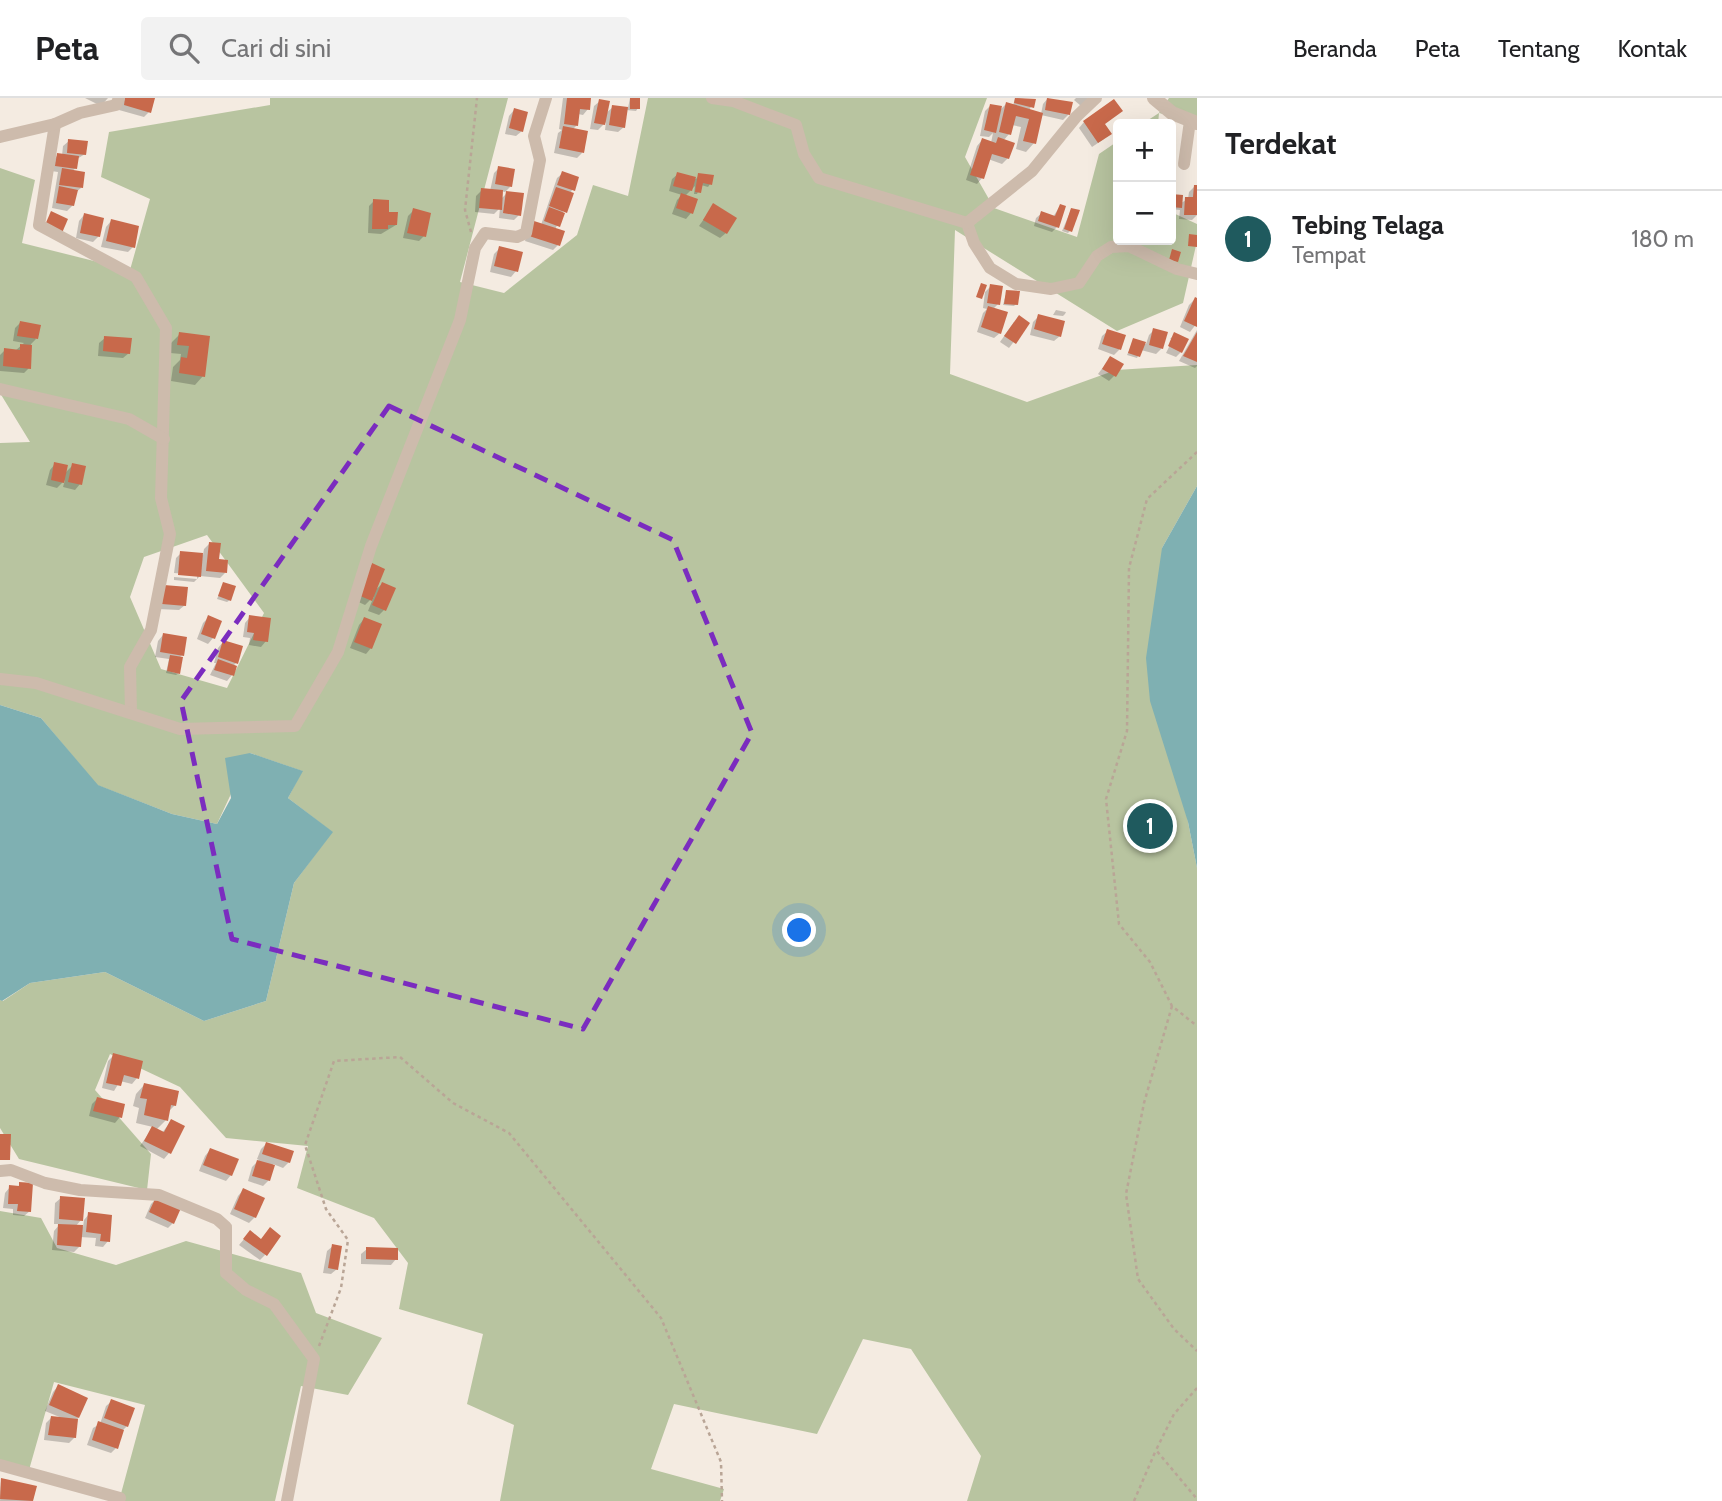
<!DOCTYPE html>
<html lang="id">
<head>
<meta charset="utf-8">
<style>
  :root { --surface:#fff; --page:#f2f2f2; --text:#202124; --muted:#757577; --line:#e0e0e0; --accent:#1f5a5e }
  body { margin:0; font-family:Cabin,sans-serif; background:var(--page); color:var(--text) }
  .controls { position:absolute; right:21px; top:21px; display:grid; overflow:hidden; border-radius:7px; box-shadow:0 7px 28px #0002 }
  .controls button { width:63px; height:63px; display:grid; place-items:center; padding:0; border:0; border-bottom:2px solid var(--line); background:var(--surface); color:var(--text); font:35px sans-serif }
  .you { position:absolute; left:800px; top:833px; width:24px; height:24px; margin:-18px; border:5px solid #fff; border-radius:50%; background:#1a73e8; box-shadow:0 0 0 10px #1a73e833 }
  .badge { display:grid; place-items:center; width:46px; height:46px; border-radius:50%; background:var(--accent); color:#fff; font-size:23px; font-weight:700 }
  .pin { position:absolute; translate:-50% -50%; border:4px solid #fff; box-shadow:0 2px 7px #0006 }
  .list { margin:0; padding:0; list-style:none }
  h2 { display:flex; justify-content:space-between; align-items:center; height:91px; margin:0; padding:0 28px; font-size:30px }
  h2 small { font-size:23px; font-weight:400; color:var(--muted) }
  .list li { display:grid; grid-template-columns:46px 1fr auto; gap:21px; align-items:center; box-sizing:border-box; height:98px; padding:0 28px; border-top:2px solid var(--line) }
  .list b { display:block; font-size:26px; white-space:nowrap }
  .list p { margin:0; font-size:23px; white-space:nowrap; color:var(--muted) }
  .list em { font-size:23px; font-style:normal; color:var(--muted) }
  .icon { flex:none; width:38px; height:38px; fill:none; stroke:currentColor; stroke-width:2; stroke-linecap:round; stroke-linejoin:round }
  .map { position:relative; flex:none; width:1197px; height:1403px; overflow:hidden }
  header { display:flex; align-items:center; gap:42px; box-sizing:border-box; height:98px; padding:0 35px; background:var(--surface); border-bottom:2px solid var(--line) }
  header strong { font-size:33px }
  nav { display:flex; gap:38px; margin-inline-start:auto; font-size:24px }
  .search { width:490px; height:63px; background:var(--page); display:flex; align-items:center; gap:18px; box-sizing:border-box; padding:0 24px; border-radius:7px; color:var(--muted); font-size:26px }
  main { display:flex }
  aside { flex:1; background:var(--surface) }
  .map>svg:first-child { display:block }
  .green { fill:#b8c4a0; fill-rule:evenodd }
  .water { fill:#7fb0b2 }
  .shadow { fill:#0003 }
  .building { fill:#c8694b }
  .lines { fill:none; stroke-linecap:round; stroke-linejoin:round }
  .path { stroke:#b9a596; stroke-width:2.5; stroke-dasharray:3.5 3.5; stroke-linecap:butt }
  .minor { stroke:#cdbbac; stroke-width:12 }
  .tertiary { stroke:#cdbbac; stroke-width:14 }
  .marked { fill:none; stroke:#7b2cbf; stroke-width:5; stroke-dasharray:14 9; stroke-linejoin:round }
</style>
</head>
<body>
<header>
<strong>Peta</strong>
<div class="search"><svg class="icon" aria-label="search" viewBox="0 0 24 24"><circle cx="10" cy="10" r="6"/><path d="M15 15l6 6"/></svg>Cari di sini</div>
<nav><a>Beranda</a><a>Peta</a><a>Tentang</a><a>Kontak</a></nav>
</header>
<main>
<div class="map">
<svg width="1197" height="1403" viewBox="0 0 1197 1403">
  <rect width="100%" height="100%" fill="#f4ebe1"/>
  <!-- green -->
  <g class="green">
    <path d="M 270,0 L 508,0 L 460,184 L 504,195 L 577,137 L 593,87 L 628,98 L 648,0 L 987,0 L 965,59 L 994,110 L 1077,139 L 1099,56 L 1118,43 L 1118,142 L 1171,142 L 1171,114 L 1197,126 L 1197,143 L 1183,205 L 1117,233 L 955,132 L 950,276 L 1027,304 L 1116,272 L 1197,267 L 1197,388 L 1162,450 L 1188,724 L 1197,770 L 1197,1403 L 967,1403 L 981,1358 L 911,1251 L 863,1241 L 817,1336 L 674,1306 L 651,1371 L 724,1391 L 720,1403 L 500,1403 L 514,1327 L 467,1306 L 483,1236 L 399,1211 L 408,1165 L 374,1120 L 297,1090 L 308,1048 L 226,1040 L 180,989 L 110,956 L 95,992 L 151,1056 L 147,1092 L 19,1061 L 0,1030 L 0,902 L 3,903 L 30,885 L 105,874 L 204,923 L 266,903 L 294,785 L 332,734 L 288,700 L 302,673 L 250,655 L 217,726 L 172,716 L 97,687 L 41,620 L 0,607 L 0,345 L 30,344 L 0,295 L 0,70 L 35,82 L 22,145 L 130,172 L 150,101 L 101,79 L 109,34 L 270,7 ZM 207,437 L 264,515 L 227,590 L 161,571 L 130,499 L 144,459 Z"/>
    <path d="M 1169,0 L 1197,0 L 1197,24 L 1159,15 L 1158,26 L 1142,26 L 1159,15 Z"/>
    <path d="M 0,1113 L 41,1120 L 57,1150 L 116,1167 L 186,1143 L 301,1175 L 316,1215 L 382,1240 L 348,1297 L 301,1288 L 275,1403 L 119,1403 L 145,1307 L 54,1284 L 29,1372 L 0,1364 Z"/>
  </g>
  <!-- water -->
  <g class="water">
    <path d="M 1197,388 L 1197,770 L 1188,724 L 1150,603 L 1146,560 L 1162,450 Z"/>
    <path d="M 0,607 L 41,620 L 98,687 L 172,716 L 217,726 L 231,700 L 225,660 L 250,655 L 303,673 L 288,700 L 333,734 L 294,785 L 266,903 L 204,923 L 105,874 L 30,885 L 2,903 L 0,902 Z"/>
  </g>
  <!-- shadow -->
  <g class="shadow">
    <path d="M 85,0 L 108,0 L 101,8 Z"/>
    <path d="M 123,0 L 153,0 L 149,14 L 144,19 L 119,12 Z"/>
    <path d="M 563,0 L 589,0 L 588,11 L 583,17 L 578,16 L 577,27 L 572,32 L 582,55 L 577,60 L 554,55 L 558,35 L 562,32 L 559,31 Z"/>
    <path d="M 630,0 L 639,0 L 638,10 L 636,13 L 626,12 L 624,29 L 618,34 L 605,32 L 606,24 L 598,32 L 590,31 L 594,8 L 600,3 L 605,16 L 613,9 L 628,10 Z"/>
    <path d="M 1015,0 L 1034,2 L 1029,13 L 1041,16 L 1043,6 L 1048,0 L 1069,16 L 1063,22 L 1041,17 L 1034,45 L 1026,54 L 1016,51 L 1021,29 L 1012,27 L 1009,36 L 1003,43 L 1008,60 L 1002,66 L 988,61 L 982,80 L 977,86 L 966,82 L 977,48 L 982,42 L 991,45 L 993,35 L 989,39 L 980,38 L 985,13 L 991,7 L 998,14 L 1006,6 L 1013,8 Z"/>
    <path d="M 1076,0 L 1088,0 L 1081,8 L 1074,2 Z"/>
    <path d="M 514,12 L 522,33 L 516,38 L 505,36 L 509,18 Z"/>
    <path d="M 1084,24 L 1103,27 L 1104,41 L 1092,49 L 1079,30 Z"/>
    <path d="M 69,43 L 85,56 L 77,61 L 76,70 L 72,73 L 81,90 L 75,95 L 73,107 L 67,113 L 52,110 L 58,74 L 51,73 L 52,63 L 58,57 L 62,58 L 63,48 Z"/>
    <path d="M 499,70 L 511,88 L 505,94 L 501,93 L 501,101 L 507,95 L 519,117 L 514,122 L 499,120 L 500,110 L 494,116 L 475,114 L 476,98 L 482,92 L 490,93 L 494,75 Z"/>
    <path d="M 563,75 L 577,80 L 555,132 L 558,147 L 553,152 L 525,143 L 529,130 L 541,127 L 557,80 Z"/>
    <path d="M 678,76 L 696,81 L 699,77 L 710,86 L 708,89 L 701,87 L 697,96 L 694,96 L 695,88 L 685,98 L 696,102 L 691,115 L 686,121 L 672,116 L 677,102 L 682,97 L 669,93 L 672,81 Z"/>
    <path d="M 1194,89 L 1197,89 L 1197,117 L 1192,122 L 1179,121 L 1180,112 L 1171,111 L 1171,98 L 1181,98 L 1181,105 L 1188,101 L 1189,94 Z"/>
    <path d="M 374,103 L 396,127 L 381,136 L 368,135 L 369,108 Z"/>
    <path d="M 713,108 L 726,135 L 720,140 L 699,128 Z"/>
    <path d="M 1060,108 L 1057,129 L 1052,134 L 1034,128 L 1036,120 L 1042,115 L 1053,119 Z"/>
    <path d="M 414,112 L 424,138 L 419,143 L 403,140 L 408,118 Z"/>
    <path d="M 1071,112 L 1070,133 L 1068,135 L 1062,133 Z"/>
    <path d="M 84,117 L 99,138 L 93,144 L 76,140 L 79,123 Z"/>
    <path d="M 111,123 L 133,149 L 128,154 L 101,149 L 106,129 Z"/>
    <path d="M 500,150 L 516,173 L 511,179 L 490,174 L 494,156 Z"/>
    <path d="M 991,188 L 998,206 L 993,211 L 1000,235 L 994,240 L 977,234 L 983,215 L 987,211 L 983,210 L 985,194 Z"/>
    <path d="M 1007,193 L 1016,206 L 1014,208 L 1003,207 Z"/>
    <path d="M 1195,201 L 1197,202 L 1197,225 L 1190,234 L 1180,229 L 1189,207 Z"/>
    <path d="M 1056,212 L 1066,214 L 1065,216 L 1063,218 L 1053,217 Z"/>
    <path d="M 1039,218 L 1060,238 L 1054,243 L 1030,237 L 1033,224 Z"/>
    <path d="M 1014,224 L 1028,225 L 1009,250 L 1000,244 Z"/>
    <path d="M 20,225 L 36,241 L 31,246 L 29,270 L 24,275 L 0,273 L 0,257 L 5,252 L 15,253 L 24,245 L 13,243 L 15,230 Z"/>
    <path d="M 1154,232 L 1162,250 L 1156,256 L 1141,252 L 1137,260 L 1127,257 L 1134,242 L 1146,246 L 1149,237 Z"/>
    <path d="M 1197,232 L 1197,268 L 1195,270 L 1179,263 Z"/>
    <path d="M 1108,233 L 1124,238 L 1119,252 L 1114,257 L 1098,251 L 1102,238 Z"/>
    <path d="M 180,236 L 208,240 L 203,278 L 195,287 L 171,283 L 173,269 L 180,262 L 181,256 L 170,255 L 171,245 Z"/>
    <path d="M 1174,237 L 1181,254 L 1176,259 L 1166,255 L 1173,241 L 1170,241 Z"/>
    <path d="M 105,240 L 129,255 L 123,260 L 98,258 L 99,245 Z"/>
    <path d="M 1110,260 L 1114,278 L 1109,283 L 1098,276 Z"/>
    <path d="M 55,366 L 65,375 L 73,367 L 80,386 L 75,392 L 63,389 L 65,382 L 57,390 L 46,387 L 50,372 Z"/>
    <path d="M 209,446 L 225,475 L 220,480 L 200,478 L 194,484 L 174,482 L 174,479 L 197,481 L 197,477 L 174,475 L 176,460 L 181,455 L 203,457 L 204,451 Z"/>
    <path d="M 367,473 L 373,494 L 382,486 L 384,512 L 379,517 L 368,513 L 374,498 L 365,507 L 354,502 Z"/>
    <path d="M 223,486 L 230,502 L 227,504 L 217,501 Z"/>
    <path d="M 159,494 L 185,507 L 179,512 L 158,511 Z"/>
    <path d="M 209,519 L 213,540 L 208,546 L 197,541 L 203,525 Z"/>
    <path d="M 250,519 L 266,543 L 261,549 L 249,547 L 250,540 L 243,539 L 245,525 Z"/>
    <path d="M 364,521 L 371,550 L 366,556 L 350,550 L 359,527 Z"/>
    <path d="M 163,537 L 182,557 L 179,560 L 179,575 L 176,577 L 166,575 L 169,561 L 155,559 L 158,543 Z"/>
    <path d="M 223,544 L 236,565 L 233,568 L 232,577 L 227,583 L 210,577 L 216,565 L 214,565 L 218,550 Z"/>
    <path d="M 114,957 L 137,980 L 132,986 L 120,983 L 114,993 L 102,990 L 108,963 Z"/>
    <path d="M 144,987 L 175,1007 L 168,1014 L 166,1022 L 156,1032 L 162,1035 L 171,1023 L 183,1029 L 169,1055 L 164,1061 L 140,1048 L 153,1029 L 136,1025 L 139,1010 L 133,1008 L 136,996 Z"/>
    <path d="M 97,1001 L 120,1019 L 115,1025 L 89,1018 L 92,1006 Z"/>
    <path d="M 266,1046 L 289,1064 L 283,1070 L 273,1066 L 269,1082 L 263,1088 L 248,1083 L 252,1069 L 259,1062 L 257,1061 L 261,1051 Z"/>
    <path d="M 210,1052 L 231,1077 L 226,1083 L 199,1073 L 205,1058 Z"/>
    <path d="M 20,1086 L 30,1113 L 24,1118 L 13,1117 L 13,1111 L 3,1110 L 5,1095 L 10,1089 L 17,1090 Z"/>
    <path d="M 243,1092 L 255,1119 L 249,1125 L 230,1116 L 238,1098 Z"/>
    <path d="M 61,1100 L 81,1122 L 75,1129 L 83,1129 L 84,1122 L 89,1116 L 108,1143 L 103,1149 L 95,1148 L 96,1140 L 80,1139 L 80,1148 L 74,1154 L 52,1152 L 54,1133 L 60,1126 L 54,1126 L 55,1105 Z"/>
    <path d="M 156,1101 L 173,1125 L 168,1130 L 145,1120 L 151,1106 Z"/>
    <path d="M 245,1140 L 261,1142 L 265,1157 L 260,1162 L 239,1147 Z"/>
    <path d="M 333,1148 L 337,1171 L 331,1176 L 323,1175 L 327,1153 Z"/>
    <path d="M 367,1151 L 396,1161 L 391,1167 L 361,1166 L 361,1156 Z"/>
    <path d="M 58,1288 L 78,1319 L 75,1339 L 69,1345 L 44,1342 L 46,1325 L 51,1320 L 62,1320 L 45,1313 L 53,1294 Z"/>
    <path d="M 112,1303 L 127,1328 L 122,1333 L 116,1350 L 111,1355 L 87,1347 L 93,1330 L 100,1326 L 106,1308 Z"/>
    <path d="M 1,1382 L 35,1390 L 32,1403 L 0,1403 Z"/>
  </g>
  <!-- building -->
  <g class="building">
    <path d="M 125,0 L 155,0 L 151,15 L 124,7 Z"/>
    <path d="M 567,0 L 591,0 L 590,12 L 580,11 L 578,28 L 564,26 Z"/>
    <rect x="630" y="0" width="10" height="11"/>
    <path d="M 1015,0 L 1036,1 L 1034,10 L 1014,5 Z"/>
    <path d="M 1047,0 L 1073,4 L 1070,17 L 1045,12 Z"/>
    <path d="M 599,1 L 610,3 L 605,27 L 594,25 Z"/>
    <path d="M 1114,1 L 1123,13 L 1105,26 L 1112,36 L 1098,45 L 1083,23 Z"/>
    <path d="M 1006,4 L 1043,15 L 1036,46 L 1023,43 L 1029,21 L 1016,18 L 1011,37 L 999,34 Z"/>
    <path d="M 990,6 L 1002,8 L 996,35 L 984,32 Z"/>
    <path d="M 612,7 L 628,9 L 625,30 L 609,27 Z"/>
    <path d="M 514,10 L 528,14 L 523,34 L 509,30 Z"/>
    <path d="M 563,28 L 588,33 L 584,55 L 559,50 Z"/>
    <path d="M 998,39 L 1015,45 L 1009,61 L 992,56 L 984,81 L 970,77 L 982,40 L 996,45 Z"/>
    <path d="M 68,41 L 88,43 L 86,57 L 67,55 Z"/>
    <path d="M 57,55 L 79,58 L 77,71 L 55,68 Z"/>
    <path d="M 498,68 L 515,71 L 512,89 L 495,86 Z"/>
    <path d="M 62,70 L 85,74 L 83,90 L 59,87 Z"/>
    <rect x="1171" y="71" width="5" height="16"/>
    <path d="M 562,73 L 579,79 L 575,93 L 557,87 Z"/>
    <path d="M 677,74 L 696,79 L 692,93 L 673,88 Z"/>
    <path d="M 698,75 L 714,77 L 712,87 L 703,85 L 701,95 L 695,94 Z"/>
    <path d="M 1194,87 L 1197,87 L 1197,117 L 1184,117 L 1185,99 L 1193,99 Z"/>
    <path d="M 59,88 L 78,92 L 74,108 L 56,105 Z"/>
    <path d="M 556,89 L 574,95 L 567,115 L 549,108 Z"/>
    <path d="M 481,90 L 503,92 L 502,112 L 479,110 Z"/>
    <path d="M 506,93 L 524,95 L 521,118 L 503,115 Z"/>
    <path d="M 681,95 L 698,101 L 693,116 L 676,110 Z"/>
    <path d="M 1171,96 L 1183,97 L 1182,110 L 1171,109 Z"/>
    <path d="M 373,101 L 389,102 L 389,114 L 398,114 L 397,127 L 388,127 L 388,131 L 372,131 Z"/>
    <path d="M 713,105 L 737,120 L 727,136 L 703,122 Z"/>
    <path d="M 1060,106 L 1066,108 L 1059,130 L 1038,123 L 1041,113 L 1055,118 Z"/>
    <path d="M 549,109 L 565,115 L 560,129 L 544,123 Z"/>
    <path d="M 413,110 L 431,115 L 426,139 L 407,135 Z"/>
    <path d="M 1071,110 L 1080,112 L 1072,134 L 1064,131 Z"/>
    <path d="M 51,113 L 68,121 L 62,135 L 45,127 Z"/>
    <path d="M 84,115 L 104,120 L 100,139 L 80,135 Z"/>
    <path d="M 111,121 L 139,128 L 135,150 L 106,143 Z"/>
    <path d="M 534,123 L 565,133 L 560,148 L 529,138 Z"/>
    <path d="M 1189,136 L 1197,137 L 1197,149 L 1188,148 Z"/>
    <path d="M 499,148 L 523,154 L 518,174 L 494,168 Z"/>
    <path d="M 1172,151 L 1181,154 L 1178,164 L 1169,162 Z"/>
    <path d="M 981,185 L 987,187 L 982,201 L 976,199 Z"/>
    <path d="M 990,186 L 1003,188 L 1000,207 L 987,205 Z"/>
    <path d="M 1006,192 L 1020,193 L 1018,207 L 1004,206 Z"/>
    <path d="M 1195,199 L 1197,200 L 1197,229 L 1184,223 Z"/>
    <path d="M 988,208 L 1008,214 L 1001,236 L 981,229 Z"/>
    <path d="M 1038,216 L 1065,223 L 1061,239 L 1034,231 Z"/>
    <path d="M 1019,217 L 1030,225 L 1016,246 L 1004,238 Z"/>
    <path d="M 20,223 L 41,227 L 38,241 L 17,238 Z"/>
    <path d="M 1153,230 L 1168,234 L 1163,251 L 1149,247 Z"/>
    <path d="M 1107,231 L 1126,237 L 1121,252 L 1102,246 Z"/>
    <path d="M 179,234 L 210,238 L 205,279 L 179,275 L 181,259 L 187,260 L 189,248 L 177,247 Z"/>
    <path d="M 1174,234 L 1189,241 L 1182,255 L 1168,248 Z"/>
    <path d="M 1197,234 L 1197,264 L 1183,258 Z"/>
    <path d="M 104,238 L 132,240 L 130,256 L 103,253 Z"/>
    <path d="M 1133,240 L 1146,244 L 1140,259 L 1128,255 Z"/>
    <path d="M 20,246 L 32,247 L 31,271 L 3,268 L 4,250 L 20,252 Z"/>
    <path d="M 1110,258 L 1124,266 L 1116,279 L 1102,271 Z"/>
    <path d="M 54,364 L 68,367 L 64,385 L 51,382 Z"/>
    <path d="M 72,365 L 86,368 L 82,387 L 68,384 Z"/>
    <path d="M 209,444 L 221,445 L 219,461 L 228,462 L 227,475 L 206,473 Z"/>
    <path d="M 180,453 L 203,455 L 201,479 L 178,477 Z"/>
    <path d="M 372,465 L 385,471 L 372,503 L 358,497 Z"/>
    <path d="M 223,484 L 236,488 L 231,503 L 218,498 Z"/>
    <path d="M 382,484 L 396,490 L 386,513 L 372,507 Z"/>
    <path d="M 164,487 L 188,489 L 186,508 L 162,506 Z"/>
    <path d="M 208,517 L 222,523 L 215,541 L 201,536 Z"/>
    <path d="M 249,517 L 271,520 L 268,544 L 253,542 L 254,535 L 247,534 Z"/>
    <path d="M 364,519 L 382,526 L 372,551 L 354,544 Z"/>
    <path d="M 163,535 L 187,539 L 184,558 L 160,554 Z"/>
    <path d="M 223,542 L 243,548 L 238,566 L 218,559 Z"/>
    <path d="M 170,557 L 183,559 L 180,576 L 167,573 Z"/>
    <path d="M 218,561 L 237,568 L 234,578 L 214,572 Z"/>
    <path d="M 113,955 L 143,963 L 139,981 L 124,977 L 121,988 L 106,985 Z"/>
    <path d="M 144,985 L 179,993 L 176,1008 L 171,1007 L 168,1023 L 144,1017 L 147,1001 L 140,1000 Z"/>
    <path d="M 97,999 L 125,1006 L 122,1020 L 93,1013 Z"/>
    <path d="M 171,1021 L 185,1028 L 171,1056 L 144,1043 L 152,1028 L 164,1034 Z"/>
    <path d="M 0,1036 L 11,1036 L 10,1062 L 0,1062 Z"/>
    <path d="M 266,1044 L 294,1053 L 290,1065 L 262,1056 Z"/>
    <path d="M 210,1050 L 239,1061 L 232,1078 L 203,1067 Z"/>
    <path d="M 257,1062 L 275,1067 L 270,1083 L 252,1078 Z"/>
    <path d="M 19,1084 L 33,1085 L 31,1114 L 17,1113 L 18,1106 L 8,1106 L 9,1087 L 19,1088 Z"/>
    <path d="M 243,1090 L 265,1100 L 256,1120 L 234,1111 Z"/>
    <path d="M 60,1098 L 85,1100 L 83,1123 L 59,1121 Z"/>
    <path d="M 156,1099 L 181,1110 L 174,1126 L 149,1114 Z"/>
    <path d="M 88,1114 L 112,1117 L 110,1144 L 100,1143 L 101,1136 L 86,1134 Z"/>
    <path d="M 58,1126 L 83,1127 L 81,1149 L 57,1147 Z"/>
    <path d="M 270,1129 L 281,1138 L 267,1158 L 243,1141 L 250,1132 L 261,1141 Z"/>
    <path d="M 332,1146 L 342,1148 L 338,1172 L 328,1170 Z"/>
    <path d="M 366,1149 L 398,1150 L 398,1162 L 366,1161 Z"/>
    <path d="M 58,1286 L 88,1300 L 79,1320 L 49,1307 Z"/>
    <path d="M 111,1301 L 135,1310 L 128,1329 L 104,1320 Z"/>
    <path d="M 51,1318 L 78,1321 L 76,1340 L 48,1337 Z"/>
    <path d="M 98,1323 L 124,1332 L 118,1351 L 92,1342 Z"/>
    <path d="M 1,1380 L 37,1388 L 33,1403 L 0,1401 Z"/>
  </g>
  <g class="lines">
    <!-- path -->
    <g class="path">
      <path d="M 471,134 L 465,112 L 477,0"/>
      <path d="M 1197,354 L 1147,401 L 1129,470 L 1127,633 L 1106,701 L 1119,826 L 1150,864 L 1172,908 L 1197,928"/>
      <path d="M 1172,908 L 1144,1005 L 1126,1096 L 1138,1181 L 1174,1231 L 1197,1253"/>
      <path d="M 319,1248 L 341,1190 L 348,1142 L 326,1111 L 305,1047 L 334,963 L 400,959 L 453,1005 L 509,1035 L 661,1220 L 721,1364 L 722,1403"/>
      <path d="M 1197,1290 L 1174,1316 L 1156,1352 L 1197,1401"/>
      <path d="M 1134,1403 L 1156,1352"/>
    </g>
    <!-- minor -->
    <g class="minor">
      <path d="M 712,0 L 733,3 L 796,27 L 804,56 L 819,80 L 967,125 L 974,145 L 990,170 L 1016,186 L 1051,191 L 1079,185 L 1097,158 L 1111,149 L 1129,148 L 1177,171 L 1197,176"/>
      <path d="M 55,26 L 39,127 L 136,179 L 166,230 L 161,400 L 170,436 L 151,532 L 130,569 L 131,615"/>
      <path d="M 0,39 L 55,26 L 80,15 L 116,7 L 119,0"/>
      <path d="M 1184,66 L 1190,23"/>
      <path d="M 967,125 L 1032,73 L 1076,19 L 1096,0"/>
      <path d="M 0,291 L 129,321 L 164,341"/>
      <path d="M 0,581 L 36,585 L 180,631 L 295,628 L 338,554 L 371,448 L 460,222 L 475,150 L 485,135 L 517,139 L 526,135 L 540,62 L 534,38 L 546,0"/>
      <path d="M 0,1073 L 11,1072 L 45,1085 L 80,1092 L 159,1097 L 217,1121 L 226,1129 L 226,1175 L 246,1192 L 274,1206 L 314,1261 L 287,1403"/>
      <path d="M 0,1367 L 120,1400"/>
    </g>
    <!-- tertiary -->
    <path class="tertiary" d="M 1154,0 L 1172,15 L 1197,25"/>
  </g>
  <!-- marked area -->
  <path class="marked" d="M 389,308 L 673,442 L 752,635 L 583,931 L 232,841 L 181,603 Z"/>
</svg>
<div class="controls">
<button>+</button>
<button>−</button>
</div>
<div class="you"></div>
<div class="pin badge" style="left:1150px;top:728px">1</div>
</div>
<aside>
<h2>Terdekat<small></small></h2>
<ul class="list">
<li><span class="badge">1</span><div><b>Tebing Telaga</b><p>Tempat</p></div><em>180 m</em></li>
</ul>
</aside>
</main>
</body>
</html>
